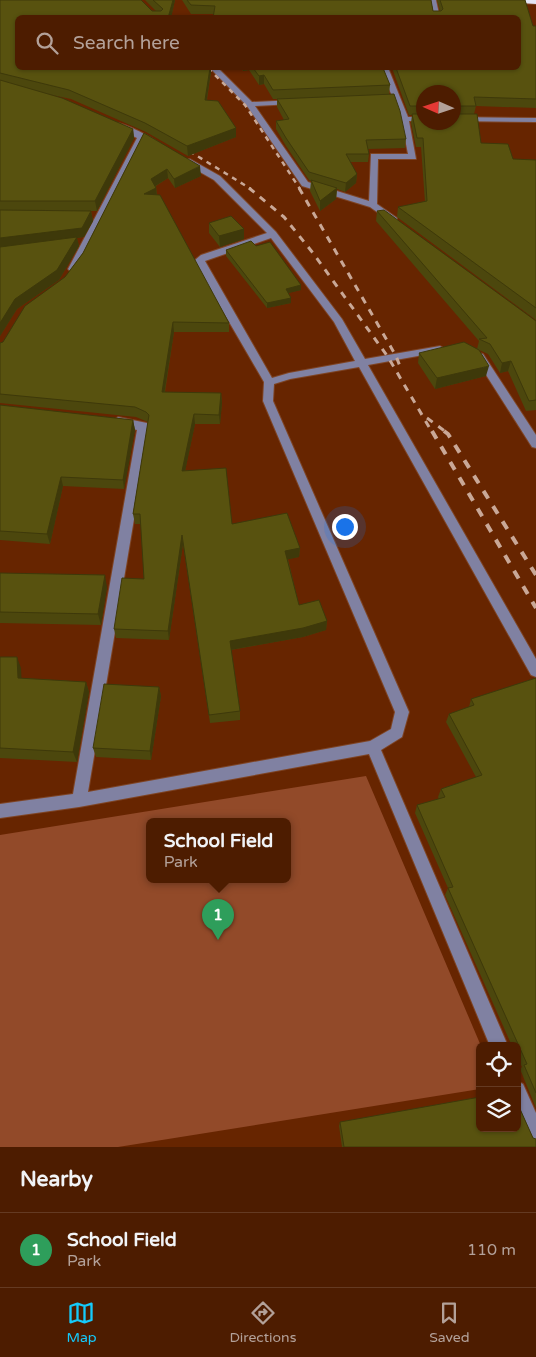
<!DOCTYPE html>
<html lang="en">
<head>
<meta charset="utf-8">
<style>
  :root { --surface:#4d1c00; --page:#57290f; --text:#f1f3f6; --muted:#b3a199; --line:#643a22; --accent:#15cafb }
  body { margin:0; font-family:"Varela Round",sans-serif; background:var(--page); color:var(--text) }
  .controls { position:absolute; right:15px; bottom:15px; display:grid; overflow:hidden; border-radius:8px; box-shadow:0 1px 4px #0004 }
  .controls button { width:45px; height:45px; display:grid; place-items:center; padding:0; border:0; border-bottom:1px solid var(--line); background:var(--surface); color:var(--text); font:25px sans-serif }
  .compass { position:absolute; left:416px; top:85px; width:45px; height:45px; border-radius:50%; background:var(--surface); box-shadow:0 1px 4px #0004; rotate:273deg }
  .you { position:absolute; left:344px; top:526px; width:18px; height:18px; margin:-12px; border:4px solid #fff; border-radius:50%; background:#1a73e8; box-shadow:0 0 0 8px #1a73e833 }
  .badge { display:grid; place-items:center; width:32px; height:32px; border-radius:50%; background:var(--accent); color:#fff; font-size:16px; font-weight:700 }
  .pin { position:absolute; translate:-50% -41px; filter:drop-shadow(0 1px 2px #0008) }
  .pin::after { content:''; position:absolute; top:26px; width:18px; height:15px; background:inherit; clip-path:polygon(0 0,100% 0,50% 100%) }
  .popup { position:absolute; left:146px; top:818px; width:145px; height:65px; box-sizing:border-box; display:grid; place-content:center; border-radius:8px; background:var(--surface); filter:drop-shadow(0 1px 4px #0005); font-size:16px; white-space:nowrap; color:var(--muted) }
  .popup b { font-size:19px; color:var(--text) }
  .popup::after { content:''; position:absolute; left:50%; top:100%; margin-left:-10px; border:10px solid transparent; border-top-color:var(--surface) }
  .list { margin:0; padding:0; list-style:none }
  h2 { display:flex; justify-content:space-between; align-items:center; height:65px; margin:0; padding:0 20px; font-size:21px }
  h2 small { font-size:16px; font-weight:400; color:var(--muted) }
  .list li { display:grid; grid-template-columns:32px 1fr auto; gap:15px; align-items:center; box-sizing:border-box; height:75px; padding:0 20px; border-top:1px solid var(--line) }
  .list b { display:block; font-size:19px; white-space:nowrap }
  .list p { margin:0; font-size:16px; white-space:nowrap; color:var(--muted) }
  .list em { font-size:16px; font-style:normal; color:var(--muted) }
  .icon { flex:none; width:28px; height:28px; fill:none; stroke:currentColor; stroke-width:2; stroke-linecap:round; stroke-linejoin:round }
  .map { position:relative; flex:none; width:536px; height:1147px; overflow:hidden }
  .search { position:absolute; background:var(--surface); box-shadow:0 1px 4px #0004; left:15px; right:15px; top:15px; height:55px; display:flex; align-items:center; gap:12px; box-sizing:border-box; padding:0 18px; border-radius:8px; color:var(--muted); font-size:19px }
  .sheet { height:140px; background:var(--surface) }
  nav { display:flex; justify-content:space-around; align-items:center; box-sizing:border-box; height:70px; border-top:1px solid var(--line); background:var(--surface); font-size:14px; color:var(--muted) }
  nav a { display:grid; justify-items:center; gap:2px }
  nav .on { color:var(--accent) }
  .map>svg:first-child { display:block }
  .green { fill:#924a29; fill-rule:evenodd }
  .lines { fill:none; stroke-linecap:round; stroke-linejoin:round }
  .minor-casing { stroke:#7e4424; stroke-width:2 }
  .highway-casing { stroke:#7e4424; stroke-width:2 }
  .minor { fill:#8081a2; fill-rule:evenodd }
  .highway { fill:#e4e5f5; fill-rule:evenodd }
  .rail-far2 { stroke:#c9a897; stroke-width:2.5; stroke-dasharray:5 5; stroke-linecap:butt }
  .rail-far1 { stroke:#c9a897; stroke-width:3; stroke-dasharray:7 7; stroke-linecap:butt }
  .rail { stroke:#c9a897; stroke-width:4; stroke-dasharray:9 9; stroke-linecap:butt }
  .wall { fill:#4c470d; fill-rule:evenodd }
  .shaded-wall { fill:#3e390a }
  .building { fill:#58520f; stroke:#3e390a }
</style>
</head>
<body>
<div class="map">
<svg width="536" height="1147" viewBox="0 0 536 1147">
  <rect width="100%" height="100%" fill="#672500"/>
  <!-- green -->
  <path class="green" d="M 366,776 L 481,1046 L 480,1046 L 480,1089 L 118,1147 L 0,1147 L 0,835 ZM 149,821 L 287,821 L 287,879 L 149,879 Z"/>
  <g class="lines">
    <defs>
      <g id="minor">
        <path d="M 430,0 L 436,0 L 440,18 L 433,18 Z"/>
        <path d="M 210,68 L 218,68 L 252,102 L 296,100 L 297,102 L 293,104 L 255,106 L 308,182 L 369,201 L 371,154 L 408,154 L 401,119 L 394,100 L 378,101 L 374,99 L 378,97 L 392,96 L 381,70 L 383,68 L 390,68 L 389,70 L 408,117 L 424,117 L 424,121 L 409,121 L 416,159 L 378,159 L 377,204 L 397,218 L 397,222 L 391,222 L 370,207 L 302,186 L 247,106 Z"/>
        <path d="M 454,117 L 536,118 L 536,122 L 454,121 Z"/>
        <path d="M 115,123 C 124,122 153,138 160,144 L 156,146 L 144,141 L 78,269 L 76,271 L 70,271 L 68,269 L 137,138 L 115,127 Z"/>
        <path d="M 184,159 L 190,159 L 220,176 L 276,232 L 342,319 L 365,359 L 440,346 L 445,349 L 440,352 L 368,365 L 536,659 L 536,677 L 531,675 L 359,367 L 290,379 L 274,384 L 273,401 L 409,712 L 402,737 L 381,750 L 508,1046 L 490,1046 L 369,754 L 79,807 L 0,818 L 0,804 L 73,794 L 137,430 L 114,424 L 113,421 L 118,417 L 147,423 L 149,430 L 88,792 L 370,741 L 391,729 L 395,712 L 263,401 L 264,382 L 196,265 L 195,260 L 201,255 L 267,233 L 214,180 L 184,163 ZM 271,238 L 334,322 L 355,361 L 289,373 L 272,378 L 205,261 Z"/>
        <path d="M 479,353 L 483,354 L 536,435 L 536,448 L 532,447 L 474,356 Z"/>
        <path d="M 517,1081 L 523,1084 L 536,1113 L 536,1143 L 530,1140 L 517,1112 Z"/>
      </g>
      <path id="highway" d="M 500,0 L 536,0 L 536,4 L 504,2 Z"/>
    </defs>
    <!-- minor casing -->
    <use href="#minor" class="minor-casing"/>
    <!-- highway casing -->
    <use href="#highway" class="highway-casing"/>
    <!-- minor -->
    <use href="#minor" class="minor"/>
    <!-- highway -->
    <use href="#highway" class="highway"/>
    <!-- rail-far2 -->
    <g class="rail-far2">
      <path d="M 208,68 L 245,105 L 300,189"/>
      <path d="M 181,146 L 251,189"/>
    </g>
    <!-- rail-far1 -->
    <g class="rail-far1">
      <path d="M 249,188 L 284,217 L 313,253 L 388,357 L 432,432"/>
      <path d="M 299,188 L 396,356 L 401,369"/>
      <path d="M 427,418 L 446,432"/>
    </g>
    <!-- rail -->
    <g class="rail">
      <path d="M 432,431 L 536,608"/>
      <path d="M 444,431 L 448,434 L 536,575"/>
    </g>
  </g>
  <!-- wall -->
  <g class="wall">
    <path d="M 0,0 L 156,11 L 145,0 L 175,0 L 171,18 L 18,18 L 211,72 L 207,100 L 236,128 L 236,137 L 188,156 L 146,132 L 71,99 L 47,94 L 133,129 L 134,138 L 97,211 L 74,211 L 91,211 L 93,221 L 84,237 L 77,238 L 79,246 L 59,280 L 17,309 L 0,336 Z"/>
    <path d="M 182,0 L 431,0 L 433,11 L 440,11 L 437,0 L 525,0 L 533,26 L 536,26 L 536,108 L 476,106 L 474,114 L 481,143 L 513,159 L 536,160 L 536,320 L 397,217 L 398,207 L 425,202 L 421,147 L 416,147 L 411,123 L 412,115 L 409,115 L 392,68 L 518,68 L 213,14 L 191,14 ZM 424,92 L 454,122 L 424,122 Z"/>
    <path d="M 241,68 L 383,68 L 390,85 L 389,94 L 406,139 L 405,148 L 368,149 L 369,154 L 368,162 L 350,162 L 357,174 L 356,183 L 345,192 L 337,189 L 336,199 L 320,211 L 310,191 L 311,181 L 309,180 L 286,146 L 276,129 L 276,121 L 284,120 L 277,107 L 277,99 L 273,99 L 264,84 L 259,85 L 249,70 L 243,71 Z"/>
    <path d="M 144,133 L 201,176 L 175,188 L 168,178 L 156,186 L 157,195 L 229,323 L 229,332 L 174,332 L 165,392 L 221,393 L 222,403 L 220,424 L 195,424 L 185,471 L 232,524 L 300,548 L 299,557 L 288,559 L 299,605 L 327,621 L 326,630 L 303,637 L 231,650 L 240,711 L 240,720 L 210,723 L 183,544 L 169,640 L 116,638 L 114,629 L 144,579 L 141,524 L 135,524 L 133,514 L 148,422 L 136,417 L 0,403 L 0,343 L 3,342 L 65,277 L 83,253 Z"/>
    <path d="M 377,211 L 536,321 L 536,410 L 526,411 L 508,371 L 500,373 L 488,354 L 477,349 L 479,341 L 376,221 Z"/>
    <path d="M 209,223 L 244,229 L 244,239 L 220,247 L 209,233 Z"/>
    <path d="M 256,246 L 301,285 L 301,290 L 288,293 L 291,303 L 267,308 L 226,256 L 226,250 Z"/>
    <path d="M 419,353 L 486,376 L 435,389 L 418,363 Z"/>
    <path d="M 0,405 L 133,420 L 135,430 L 124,489 L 63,486 L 50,544 L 0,540 Z"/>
    <path d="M 0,573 L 107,587 L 101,625 L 0,623 Z"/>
    <path d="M 0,657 L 21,668 L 21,678 L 86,682 L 89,692 L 77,762 L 0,758 Z"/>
    <path d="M 536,678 L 536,1108 L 520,1069 L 522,1067 L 517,1057 L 517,1046 L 512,1046 L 445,895 L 448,888 L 415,813 L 417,805 L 439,799 L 438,797 L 441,789 L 476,777 L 446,722 L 449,714 L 469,707 L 471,699 Z"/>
    <path d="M 159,687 L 161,696 L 151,760 L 96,757 L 93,748 Z"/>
    <path d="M 520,1109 L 533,1138 L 536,1147 L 342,1147 L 339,1126 L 340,1122 Z"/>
  </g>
  <!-- shaded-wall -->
  <g class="shaded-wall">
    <path d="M 173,0 L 175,0 L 171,18 L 168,18 Z"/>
    <path d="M 210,68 L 211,68 L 211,72 L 205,110 L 205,100 Z"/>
    <path d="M 243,68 L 249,68 L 249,70 L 243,71 Z"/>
    <path d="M 264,75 L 264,84 L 259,85 L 259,76 Z"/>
    <path d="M 236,128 L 236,137 L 188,156 L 187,146 Z"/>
    <path d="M 133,129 L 134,138 L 97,211 L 95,201 Z"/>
    <path d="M 200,166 L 201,176 L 175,188 L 174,179 Z"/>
    <path d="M 167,169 L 168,178 L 152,188 L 151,179 Z"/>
    <path d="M 357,174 L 356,183 L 345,192 L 346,183 Z"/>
    <path d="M 156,188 L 157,197 L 144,194 Z"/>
    <path d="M 337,188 L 336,199 L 320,211 L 320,201 Z"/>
    <path d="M 91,211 L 93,221 L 84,237 L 77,238 L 79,246 L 59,280 L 17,309 L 0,336 L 0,238 Z"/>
    <path d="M 244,229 L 244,239 L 220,247 L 219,236 Z"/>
    <path d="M 301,285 L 301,290 L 285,294 L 286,289 Z"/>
    <path d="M 291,298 L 291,303 L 267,308 L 267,303 Z"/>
    <path d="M 173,322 L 174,332 L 163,401 L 162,392 Z"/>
    <path d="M 511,361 L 508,371 L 500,373 L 502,363 Z"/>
    <path d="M 489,366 L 486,376 L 435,389 L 437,378 Z"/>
    <path d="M 221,393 L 222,403 L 220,424 L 219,415 Z"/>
    <path d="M 194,414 L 195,424 L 183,481 L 182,471 Z"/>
    <path d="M 133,420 L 135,430 L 124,489 L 123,480 Z"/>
    <path d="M 61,477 L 63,486 L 50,544 L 47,534 Z"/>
    <path d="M 182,535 L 183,544 L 169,640 L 168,631 Z"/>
    <path d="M 300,548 L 299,557 L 285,560 L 285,551 Z"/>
    <path d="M 105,575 L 107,587 L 101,625 L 98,614 Z"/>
    <path d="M 327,621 L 326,630 L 303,637 L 230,650 L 230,641 Z"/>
    <path d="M 17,657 L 21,668 L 22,689 L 18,678 Z"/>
    <path d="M 86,682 L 89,692 L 77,762 L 73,752 Z"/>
    <path d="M 159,687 L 161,696 L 151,760 L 150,751 Z"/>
  </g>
  <!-- building -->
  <g class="building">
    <path d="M 0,0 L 141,0 L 152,11 L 161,11 L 163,9 L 153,0 L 173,0 L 168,18 L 18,18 L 18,68 L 210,68 L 205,100 L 218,101 L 236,128 L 187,146 L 145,123 L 69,90 L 0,73 Z"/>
    <path d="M 187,0 L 431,0 L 433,11 L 441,11 L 443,9 L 440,0 L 525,0 L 533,26 L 536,26 L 536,99 L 474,97 L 476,106 L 455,106 L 454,112 L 455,114 L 477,114 L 481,143 L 508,144 L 513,159 L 536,160 L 536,308 L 398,207 L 427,201 L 423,138 L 417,138 L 412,114 L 424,114 L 424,122 L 454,122 L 454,92 L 424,92 L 424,106 L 410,106 L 396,68 L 518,68 L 518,18 L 213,18 L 215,6 L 191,5 Z"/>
    <path d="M 253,68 L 383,68 L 390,85 L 273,90 L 264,75 L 259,76 Z"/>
    <path d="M 0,80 L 62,98 L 133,129 L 95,201 L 0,201 Z"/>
    <path d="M 394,94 L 400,111 L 406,139 L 366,140 L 369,154 L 346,154 L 357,174 L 346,183 L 309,172 L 286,138 L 276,121 L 289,119 L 277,99 Z"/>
    <path d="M 144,133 L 200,166 L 174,179 L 167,169 L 151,179 L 156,188 L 144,194 L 160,195 L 229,323 L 173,322 L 162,392 L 221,393 L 219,415 L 194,414 L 182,471 L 226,468 L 232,524 L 287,513 L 300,548 L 285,551 L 299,605 L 319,600 L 327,621 L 303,628 L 230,641 L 240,711 L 209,715 L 182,535 L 168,631 L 114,629 L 122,578 L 144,579 L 140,514 L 133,514 L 149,415 L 146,412 L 135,407 L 0,394 L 0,343 L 3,342 L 25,306 L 65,277 L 83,253 Z"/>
    <path d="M 311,180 L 337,188 L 320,201 Z"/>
    <path d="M 0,210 L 91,211 L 82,228 L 0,238 Z"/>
    <path d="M 384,210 L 536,321 L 536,400 L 529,401 L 511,361 L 502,363 L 490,344 L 479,339 L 487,338 L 377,211 Z"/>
    <path d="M 231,216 L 244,229 L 219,236 L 209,223 Z"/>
    <path d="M 77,237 L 57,270 L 15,299 L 0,323 L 0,247 Z"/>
    <path d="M 251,241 L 256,246 L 270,242 L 301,285 L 286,289 L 291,298 L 267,303 L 226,250 Z"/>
    <path d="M 464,342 L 479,350 L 489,366 L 437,378 L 419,353 Z"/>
    <path d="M 0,405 L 133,420 L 123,480 L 61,477 L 47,534 L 0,531 Z"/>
    <path d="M 0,573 L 105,575 L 98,614 L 0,612 Z"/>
    <path d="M 0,657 L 17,657 L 18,678 L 86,682 L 73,752 L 0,748 Z"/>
    <path d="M 536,678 L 536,1093 L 524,1065 L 527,1064 L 448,888 L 453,887 L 417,805 L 445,797 L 441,789 L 482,775 L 449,714 L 474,705 L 471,699 Z"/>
    <path d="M 104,684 L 159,687 L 150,751 L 93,748 Z"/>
    <path d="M 517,1090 L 519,1090 L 520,1109 L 533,1138 L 536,1139 L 536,1147 L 344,1147 L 340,1122 L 480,1097 L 480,1128 L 517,1128 Z"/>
  </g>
</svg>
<div class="controls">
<button><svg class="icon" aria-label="locate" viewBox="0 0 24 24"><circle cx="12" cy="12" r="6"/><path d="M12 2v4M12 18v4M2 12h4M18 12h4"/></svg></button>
<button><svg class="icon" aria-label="layers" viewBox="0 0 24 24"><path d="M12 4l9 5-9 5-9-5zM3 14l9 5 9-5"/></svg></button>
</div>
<svg class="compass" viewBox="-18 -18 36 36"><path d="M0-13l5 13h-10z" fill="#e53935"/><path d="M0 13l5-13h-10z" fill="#b3a199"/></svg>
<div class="you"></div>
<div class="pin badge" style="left:218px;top:940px;background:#2e9e5b">1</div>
<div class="popup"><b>School Field</b>Park</div>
<div class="search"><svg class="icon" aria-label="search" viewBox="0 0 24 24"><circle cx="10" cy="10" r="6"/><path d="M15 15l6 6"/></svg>Search here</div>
</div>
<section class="sheet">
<h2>Nearby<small></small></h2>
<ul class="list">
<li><span class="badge" style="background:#2e9e5b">1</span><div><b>School Field</b><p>Park</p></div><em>110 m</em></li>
</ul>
</section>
<nav>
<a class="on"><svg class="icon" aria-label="map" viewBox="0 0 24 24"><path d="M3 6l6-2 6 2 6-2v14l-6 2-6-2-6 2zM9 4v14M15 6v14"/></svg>Map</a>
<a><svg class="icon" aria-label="directions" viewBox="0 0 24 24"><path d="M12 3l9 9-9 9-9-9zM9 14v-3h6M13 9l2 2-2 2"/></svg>Directions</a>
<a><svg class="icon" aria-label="saved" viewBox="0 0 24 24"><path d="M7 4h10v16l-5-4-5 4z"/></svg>Saved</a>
</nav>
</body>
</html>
